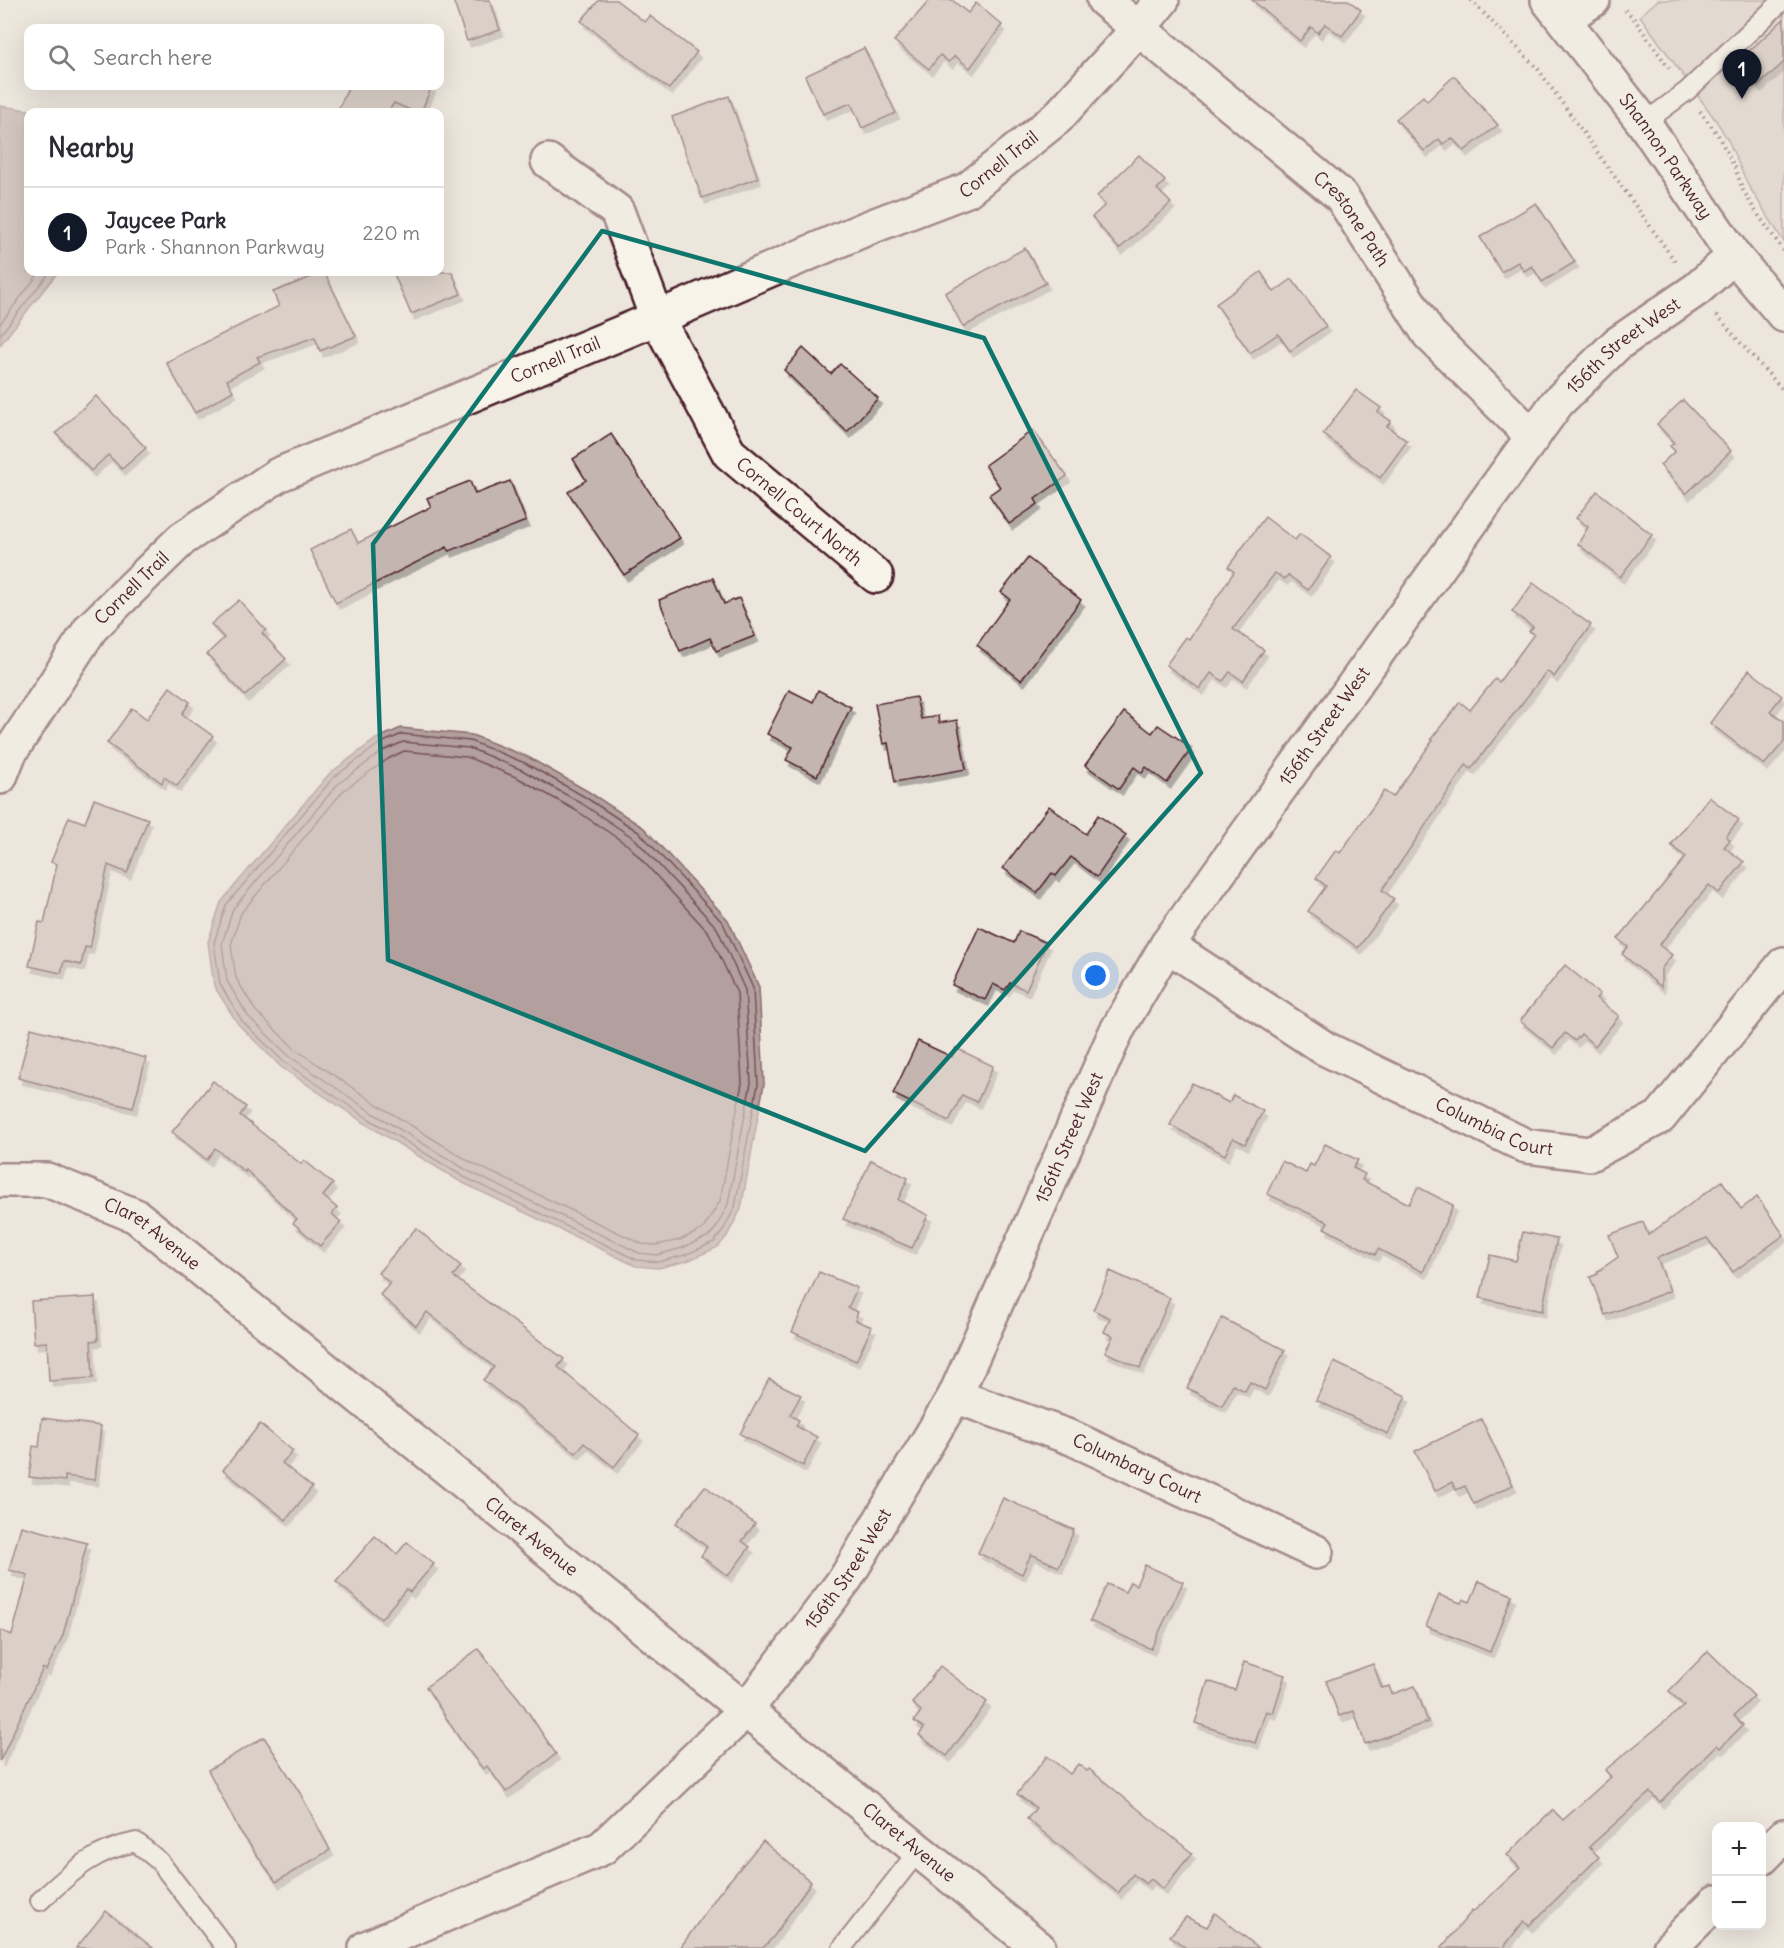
<!DOCTYPE html>
<html lang="en">
<head>
<meta charset="utf-8">
<style>
  :root { --surface:#fff; --page:#f2f2f3; --text:#2b2b33; --muted:#7c7c81; --line:#e1e1e2; --accent:#111827 }
  body { margin:0; font-family:Delius,sans-serif; background:var(--page); color:var(--text) }
  .controls { position:absolute; right:18px; bottom:18px; display:grid; overflow:hidden; border-radius:12px; box-shadow:0 6px 24px #0002 }
  .controls button { width:54px; height:54px; display:grid; place-items:center; padding:0; border:0; border-bottom:2px solid var(--line); background:var(--surface); color:var(--text); font:30px sans-serif }
  .you { position:absolute; left:1096px; top:976px; width:21px; height:21px; margin:-15px; border:4px solid #fff; border-radius:50%; background:#1a73e8; box-shadow:0 0 0 9px #1a73e833 }
  .badge { display:grid; place-items:center; width:39px; height:39px; border-radius:50%; background:var(--accent); color:#fff; font-size:20px; font-weight:700 }
  .pin { position:absolute; translate:-50% -50px; filter:drop-shadow(0 2px 3px #0008) }
  .pin::after { content:''; position:absolute; top:32px; width:21px; height:18px; background:inherit; clip-path:polygon(0 0,100% 0,50% 100%) }
  .list { margin:0; padding:0; list-style:none }
  h2 { display:flex; justify-content:space-between; align-items:center; height:78px; margin:0; padding:0 24px; font-size:26px }
  h2 small { font-size:20px; font-weight:400; color:var(--muted) }
  .list li { display:grid; grid-template-columns:39px 1fr auto; gap:18px; align-items:center; box-sizing:border-box; height:90px; padding:0 24px; border-top:2px solid var(--line) }
  .list b { display:block; font-size:22px; white-space:nowrap }
  .list p { margin:0; font-size:20px; white-space:nowrap; color:var(--muted) }
  .list em { font-size:20px; font-style:normal; color:var(--muted) }
  .icon { flex:none; width:33px; height:33px; fill:none; stroke:currentColor; stroke-width:2; stroke-linecap:round; stroke-linejoin:round }
  .map { position:relative; flex:none; width:1784px; height:1948px; overflow:hidden }
  .search { position:absolute; background:var(--surface); box-shadow:0 6px 24px #0002; left:24px; top:24px; width:420px; height:66px; display:flex; align-items:center; gap:15px; box-sizing:border-box; padding:0 21px; border-radius:12px; color:var(--muted); font-size:22px }
  .panel { position:absolute; background:var(--surface); box-shadow:0 6px 24px #0002; left:24px; top:108px; width:420px; height:168px; border-radius:12px }
  .map>svg:first-child { display:block }
  .green { fill:#d5c9c2; stroke:#907476; stroke-width:1.5 }
  .water { fill:#b39f9d; stroke:#896c6f; stroke-width:1.5 }
  .lines { fill:none; stroke-linecap:round; stroke-linejoin:round }
  .shore { stroke:#745259; stroke-width:1.5 }
  .building { fill:#c4b5b0; stroke:#4a1f2b; stroke-width:1.5; filter:url(#shadow) }
  .lane-casing { stroke:#4a1f2b; stroke-width:22 }
  .street-casing { stroke:#4a1f2b; stroke-width:38 }
  .secondary-casing { stroke:#4a1f2b; stroke-width:38 }
  .path { stroke:#4a1f2b; stroke-width:4; stroke-dasharray:1.5 4.5; stroke-linecap:butt }
  .lane { stroke:#f7f3e8; stroke-width:18 }
  .street { stroke:#f7f3e8; stroke-width:33 }
  .secondary { stroke:#f7f3e8; stroke-width:33 }
  .marked { fill:none; stroke:#0f766e; stroke-width:4.5; stroke-linejoin:round }
  .labels { text-anchor:middle; stroke-width:4.5; stroke-linejoin:round; paint-order:stroke }
  .street-label { font-size:18px; fill:#4a1f2b; stroke:#f7f3e8 }
</style>
</head>
<body>
<div class="map">
<svg width="1784" height="1948" viewBox="0 0 1784 1948">
  <defs>
    <filter id="shadow"><feDropShadow dx="3.5" dy="6" stdDeviation="0" flood-color="#0004"/></filter>
  </defs>
  <rect width="100%" height="100%" fill="#ece6dd"/>
  <filter id="ink" filterUnits="userSpaceOnUse"><feTurbulence type="fractalNoise" baseFrequency=".0167" numOctaves="2"/><feDisplacementMap in="SourceGraphic" scale="12" xChannelSelector="R" yChannelSelector="G"/><feConvolveMatrix kernelMatrix="1 2 1 2 8 2 1 2 1" color-interpolation-filters="sRGB"/></filter>
  <g filter="url(#ink)">
    <!-- green -->
    <path class="green" d="M 1658,0 L 1784,0 L 1784,242 L 1748,185 L 1728,140 L 1717,122 L 1640,16 Z"/>
    <!-- water -->
    <g class="water">
      <path d="M 0,106 L 41,112 L 28,112 L 28,272 L 58,272 L 0,345 Z"/>
      <path d="M 401,728 L 472,735 L 528,757 L 589,792 L 644,828 L 728,920 L 759,987 L 764,1084 L 741,1209 L 727,1236 L 718,1247 L 687,1261 L 658,1268 L 636,1266 L 461,1182 L 366,1124 L 281,1067 L 238,1024 L 214,986 L 208,942 L 221,902 L 329,774 L 376,739 Z"/>
    </g>
    <g class="lines">
      <!-- shore -->
      <g class="shore">
        <path d="M 0,324 L 40,272"/>
        <path d="M 0,335 L 50,272"/>
        <path d="M 402,734 L 470,741 L 525,763 L 585,797 L 640,833 L 723,923 L 753,988 L 758,1084 L 735,1207 L 722,1232 L 714,1242 L 685,1255 L 658,1262 L 637,1260 L 464,1177 L 369,1119 L 284,1062 L 242,1021 L 220,984 L 214,943 L 226,905 L 333,778 L 379,744 Z"/>
        <path d="M 403,742 L 469,748 L 522,770 L 581,803 L 635,839 L 717,928 L 745,990 L 751,1083 L 728,1204 L 716,1228 L 709,1236 L 682,1248 L 657,1255 L 639,1253 L 468,1171 L 373,1113 L 289,1056 L 248,1016 L 227,981 L 222,944 L 233,909 L 338,784 L 383,751 Z"/>
        <path d="M 404,751 L 467,757 L 518,778 L 577,811 L 629,846 L 709,933 L 737,993 L 742,1083 L 720,1201 L 703,1229 L 680,1240 L 656,1245 L 642,1244 L 472,1163 L 378,1105 L 295,1049 L 255,1010 L 236,978 L 231,945 L 241,913 L 344,790 L 388,759 Z"/>
      </g>
    </g>
    <!-- building -->
    <g class="building">
      <path d="M 453,0 L 490,0 L 500,30 L 467,41 Z"/>
      <path d="M 599,0 L 616,0 L 645,22 L 650,16 L 697,52 L 669,89 L 581,21 Z"/>
      <path d="M 930,0 L 952,0 L 968,13 L 976,3 L 1002,25 L 970,68 L 955,56 L 949,62 L 940,55 L 929,69 L 894,41 Z"/>
      <path d="M 1252,0 L 1348,0 L 1361,10 L 1342,36 L 1325,24 L 1318,33 L 1311,27 L 1300,41 Z"/>
      <path d="M 1784,19 L 1784,62 L 1758,86 L 1735,64 Z"/>
      <path d="M 864,48 L 896,113 L 862,128 L 851,103 L 823,114 L 805,76 Z"/>
      <path d="M 1454,76 L 1498,125 L 1464,151 L 1452,138 L 1443,144 L 1439,139 L 1424,151 L 1396,119 L 1423,96 L 1427,101 Z"/>
      <path d="M 349,86 L 432,86 L 421,112 L 415,112 L 394,103 L 388,112 L 337,112 Z"/>
      <path d="M 729,96 L 758,178 L 702,198 L 672,117 Z"/>
      <path d="M 1139,155 L 1165,181 L 1157,189 L 1171,203 L 1119,249 L 1092,217 L 1105,205 L 1097,196 Z"/>
      <path d="M 1536,203 L 1575,262 L 1542,282 L 1532,266 L 1524,271 L 1518,262 L 1501,272 L 1480,237 Z"/>
      <path d="M 1025,248 L 1046,283 L 963,327 L 945,293 Z"/>
      <path d="M 324,272 L 356,336 L 320,351 L 315,337 L 257,357 L 260,362 L 227,380 L 233,391 L 195,413 L 166,362 L 279,306 L 273,292 Z"/>
      <path d="M 393,272 L 452,272 L 461,294 L 411,314 Z"/>
      <path d="M 1261,272 L 1274,292 L 1292,279 L 1326,326 L 1290,351 L 1278,334 L 1250,353 L 1216,304 Z"/>
      <path d="M 803,348 L 831,374 L 840,364 L 878,398 L 847,432 L 784,370 Z"/>
      <path d="M 1356,390 L 1381,408 L 1378,412 L 1391,421 L 1387,426 L 1407,441 L 1380,478 L 1323,434 Z"/>
      <path d="M 96,396 L 146,448 L 122,469 L 108,455 L 91,471 L 56,433 Z"/>
      <path d="M 1683,400 L 1731,451 L 1686,494 L 1660,465 L 1675,451 L 1670,446 L 1674,443 L 1657,424 Z"/>
      <path d="M 1033,430 L 1067,476 L 1035,499 L 1038,504 L 1009,524 L 989,495 L 1000,487 L 985,465 Z"/>
      <path d="M 611,434 L 680,538 L 624,575 L 568,492 L 586,480 L 573,459 Z"/>
      <path d="M 470,481 L 475,494 L 510,481 L 526,521 L 449,551 L 447,547 L 336,603 L 310,550 L 351,529 L 358,543 L 431,507 L 427,498 Z"/>
      <path d="M 1597,491 L 1652,535 L 1620,577 L 1578,544 L 1588,527 L 1576,518 Z"/>
      <path d="M 1265,517 L 1295,540 L 1300,534 L 1331,557 L 1308,590 L 1288,575 L 1284,579 L 1275,573 L 1233,629 L 1264,650 L 1243,681 L 1230,672 L 1223,681 L 1211,673 L 1200,689 L 1166,665 L 1186,637 L 1189,639 L 1234,572 L 1228,567 Z"/>
      <path d="M 1028,558 L 1081,600 L 1021,680 L 977,645 L 1010,599 L 1001,592 Z"/>
      <path d="M 713,578 L 724,604 L 739,598 L 755,636 L 716,651 L 710,638 L 680,651 L 659,600 Z"/>
      <path d="M 1533,583 L 1591,625 L 1554,677 L 1547,671 L 1471,769 L 1466,765 L 1382,890 L 1394,899 L 1358,948 L 1308,911 L 1326,886 L 1316,878 L 1336,850 L 1340,853 L 1384,791 L 1393,797 L 1433,740 L 1431,739 L 1460,702 L 1470,710 L 1495,679 L 1499,682 L 1534,634 L 1529,631 L 1533,627 L 1512,612 Z"/>
      <path d="M 239,600 L 266,630 L 262,633 L 286,659 L 245,696 L 207,654 L 224,638 L 211,624 Z"/>
      <path d="M 1749,670 L 1782,696 L 1770,711 L 1784,721 L 1784,742 L 1764,765 L 1710,723 Z"/>
      <path d="M 170,687 L 190,702 L 182,714 L 213,736 L 177,786 L 164,777 L 162,783 L 107,743 L 132,708 L 147,719 Z"/>
      <path d="M 789,690 L 813,702 L 818,690 L 851,707 L 817,776 L 786,760 L 793,747 L 767,734 Z"/>
      <path d="M 916,697 L 921,719 L 938,716 L 939,723 L 957,720 L 966,769 L 895,782 L 888,743 L 883,744 L 875,704 Z"/>
      <path d="M 1124,712 L 1152,733 L 1158,725 L 1192,748 L 1167,783 L 1146,767 L 1142,773 L 1134,767 L 1119,789 L 1085,765 Z"/>
      <path d="M 1709,797 L 1739,820 L 1726,836 L 1730,840 L 1724,847 L 1744,862 L 1719,893 L 1709,885 L 1659,945 L 1672,955 L 1661,969 L 1661,987 L 1622,954 L 1628,947 L 1618,939 L 1686,857 L 1671,845 Z"/>
      <path d="M 94,799 L 148,819 L 127,873 L 108,865 L 90,948 L 85,947 L 81,965 L 64,961 L 61,973 L 29,966 L 39,922 L 44,923 L 57,864 L 51,862 L 69,817 L 85,823 Z"/>
      <path d="M 1049,806 L 1086,834 L 1098,815 L 1126,835 L 1097,877 L 1071,857 L 1056,876 L 1052,873 L 1037,893 L 1003,868 Z"/>
      <path d="M 979,927 L 1014,943 L 1019,931 L 1047,943 L 1026,990 L 1010,983 L 1005,990 L 993,984 L 985,1000 L 952,985 Z"/>
      <path d="M 1565,965 L 1600,994 L 1596,998 L 1619,1016 L 1595,1046 L 1581,1034 L 1575,1041 L 1565,1033 L 1553,1048 L 1520,1021 Z"/>
      <path d="M 31,1028 L 146,1058 L 133,1108 L 18,1078 Z"/>
      <path d="M 918,1041 L 952,1057 L 956,1048 L 993,1066 L 977,1102 L 962,1095 L 949,1121 L 893,1094 Z"/>
      <path d="M 213,1081 L 246,1107 L 240,1115 L 301,1164 L 304,1160 L 333,1184 L 323,1196 L 337,1208 L 332,1214 L 341,1222 L 320,1246 L 293,1223 L 297,1219 L 246,1170 L 245,1172 L 215,1148 L 207,1160 L 172,1132 Z"/>
      <path d="M 1192,1083 L 1229,1103 L 1233,1095 L 1263,1111 L 1245,1144 L 1233,1138 L 1225,1155 L 1170,1125 Z"/>
      <path d="M 1325,1144 L 1358,1160 L 1353,1168 L 1365,1174 L 1362,1180 L 1409,1204 L 1418,1187 L 1453,1205 L 1423,1272 L 1378,1249 L 1375,1255 L 1324,1228 L 1328,1222 L 1267,1194 L 1282,1161 L 1306,1173 L 1310,1164 L 1314,1166 Z"/>
      <path d="M 871,1160 L 908,1178 L 898,1200 L 928,1215 L 912,1248 L 843,1219 Z"/>
      <path d="M 1722,1181 L 1741,1209 L 1757,1197 L 1784,1235 L 1733,1272 L 1707,1238 L 1657,1258 L 1670,1291 L 1605,1315 L 1590,1277 L 1598,1274 L 1597,1272 L 1618,1257 L 1609,1235 L 1643,1222 L 1648,1235 Z"/>
      <path d="M 416,1228 L 461,1266 L 453,1276 L 564,1359 L 558,1367 L 639,1435 L 614,1467 L 584,1443 L 576,1453 L 483,1380 L 494,1367 L 427,1312 L 416,1326 L 380,1295 L 390,1283 L 378,1273 Z"/>
      <path d="M 1523,1232 L 1557,1239 L 1542,1311 L 1480,1298 L 1490,1255 L 1516,1261 Z"/>
      <path d="M 1110,1271 L 1170,1298 L 1140,1368 L 1105,1352 L 1113,1336 L 1104,1332 L 1110,1318 L 1093,1310 Z"/>
      <path d="M 819,1272 L 857,1288 L 848,1308 L 858,1312 L 855,1320 L 872,1327 L 856,1361 L 792,1332 Z"/>
      <path d="M 95,1297 L 98,1340 L 91,1341 L 93,1378 L 49,1381 L 47,1342 L 34,1343 L 31,1301 Z"/>
      <path d="M 1222,1318 L 1285,1350 L 1265,1390 L 1250,1382 L 1245,1391 L 1233,1385 L 1222,1406 L 1187,1388 Z"/>
      <path d="M 1334,1362 L 1406,1396 L 1388,1434 L 1316,1400 Z"/>
      <path d="M 769,1379 L 801,1395 L 790,1415 L 799,1420 L 796,1426 L 817,1437 L 803,1466 L 740,1434 Z"/>
      <path d="M 42,1418 L 101,1426 L 95,1480 L 65,1476 L 65,1481 L 29,1477 L 33,1446 L 39,1447 Z"/>
      <path d="M 1481,1419 L 1513,1485 L 1474,1504 L 1465,1486 L 1456,1490 L 1452,1482 L 1435,1491 L 1415,1451 Z"/>
      <path d="M 260,1424 L 293,1451 L 282,1463 L 312,1487 L 286,1520 L 223,1470 Z"/>
      <path d="M 705,1486 L 755,1524 L 742,1541 L 750,1547 L 728,1576 L 701,1556 L 707,1547 L 676,1523 Z"/>
      <path d="M 1003,1498 L 1074,1530 L 1059,1567 L 1031,1554 L 1022,1574 L 978,1553 Z"/>
      <path d="M 21,1526 L 87,1543 L 63,1635 L 46,1670 L 43,1668 L 0,1761 L 0,1630 L 12,1635 L 28,1575 L 9,1570 Z"/>
      <path d="M 375,1536 L 397,1554 L 407,1542 L 434,1564 L 410,1592 L 406,1589 L 381,1619 L 336,1582 Z"/>
      <path d="M 1145,1565 L 1183,1582 L 1151,1649 L 1090,1621 L 1107,1584 L 1125,1592 L 1130,1582 L 1136,1585 Z"/>
      <path d="M 1479,1581 L 1512,1595 L 1490,1652 L 1426,1626 L 1439,1595 L 1461,1603 L 1463,1599 L 1470,1602 Z"/>
      <path d="M 478,1649 L 520,1700 L 556,1754 L 506,1792 L 487,1766 L 483,1769 L 461,1741 L 426,1687 Z"/>
      <path d="M 1708,1651 L 1754,1696 L 1734,1716 L 1743,1725 L 1720,1748 L 1717,1745 L 1660,1802 L 1650,1792 L 1589,1847 L 1599,1857 L 1529,1926 L 1524,1921 L 1503,1948 L 1441,1948 L 1472,1911 L 1473,1912 L 1520,1868 L 1507,1855 L 1553,1810 L 1563,1820 L 1611,1777 L 1605,1770 L 1684,1706 L 1669,1691 Z"/>
      <path d="M 1244,1662 L 1285,1675 L 1273,1713 L 1266,1711 L 1255,1743 L 1195,1723 L 1208,1681 L 1235,1690 Z"/>
      <path d="M 1373,1664 L 1382,1688 L 1389,1686 L 1392,1694 L 1415,1686 L 1428,1722 L 1365,1744 L 1354,1711 L 1339,1716 L 1326,1681 Z"/>
      <path d="M 940,1666 L 987,1702 L 947,1756 L 919,1735 L 924,1728 L 914,1721 L 921,1711 L 912,1703 Z"/>
      <path d="M 264,1737 L 300,1793 L 330,1850 L 276,1882 L 238,1828 L 208,1770 Z"/>
      <path d="M 1047,1756 L 1070,1774 L 1078,1764 L 1087,1771 L 1089,1769 L 1192,1853 L 1163,1889 L 1151,1879 L 1146,1884 L 1133,1874 L 1118,1893 L 1027,1819 L 1036,1808 L 1017,1794 Z"/>
      <path d="M 763,1841 L 811,1882 L 774,1936 L 763,1948 L 680,1948 L 719,1893 Z"/>
      <path d="M 106,1911 L 153,1948 L 76,1948 Z"/>
      <path d="M 1215,1913 L 1259,1948 L 1186,1948 L 1170,1936 L 1186,1917 L 1207,1927 Z"/>
    </g>
    <g class="lines">
      <defs>
        <g id="lane">
          <path d="M 1644,123 L 1687,91 L 1783,0"/>
          <path d="M 40,1901 C 72,1872 92,1851 136,1842 L 159,1861 L 226,1948"/>
          <path d="M 842,1948 L 919,1850"/>
        </g>
        <g id="street">
          <path id="s1" d="M 1104,0 L 1341,196 L 1429,334 L 1533,437"/>
          <path d="M 1564,18 L 1593,0"/>
          <path id="s2" d="M 548,161 L 617,211 L 657,318 L 729,453 L 876,576"/>
          <path id="s3" d="M 0,777 L 9,754 L 91,628 L 182,539 L 278,475 L 657,318 L 865,229 L 967,190 L 1057,118 L 1139,28 L 1162,0"/>
          <path id="s4" d="M 1167,945 L 1324,1048 L 1526,1146 L 1590,1154 L 1660,1117 L 1784,964"/>
          <path id="s5" d="M 0,1180 L 47,1180 L 136,1216 L 1039,1948"/>
          <path id="s6" d="M 955,1396 L 1072,1438 L 1316,1552"/>
          <path id="s7" d="M 366,1948 L 602,1848 L 746,1710 L 846,1578 L 955,1396 L 1116,1032 L 1167,945 L 1557,403 L 1617,344 L 1697,289 L 1734,256"/>
        </g>
        <g id="secondary">
          <path id="s8" d="M 1548,0 L 1644,123 L 1734,256 L 1784,315"/>
          <path d="M 1762,1858 L 1784,1836"/>
          <path d="M 1670,1948 L 1716,1902"/>
        </g>
      </defs>
      <!-- lane casing -->
      <use href="#lane" class="lane-casing"/>
      <!-- street casing -->
      <use href="#street" class="street-casing"/>
      <!-- secondary casing -->
      <use href="#secondary" class="secondary-casing"/>
      <!-- path -->
      <g class="path">
        <path d="M 1471,0 L 1538,69 L 1677,264"/>
        <path d="M 1625,10 L 1632,16 L 1671,71"/>
        <path d="M 1700,111 L 1718,135 L 1735,168 L 1743,190 L 1754,209 L 1784,251"/>
        <path d="M 1717,315 L 1737,339 L 1784,391"/>
      </g>
      <!-- lane -->
      <use href="#lane" class="lane"/>
      <!-- street -->
      <use href="#street" class="street"/>
      <!-- secondary -->
      <use href="#secondary" class="secondary"/>
    </g>
  </g>
  <!-- marked area -->
  <path d="M0 0H1784V1948H0ZM 602,231 L 984,338 L 1201,773 L 865,1151 L 388,960 L 373,544 Z" fill="#ece6dd" fill-opacity=".55" fill-rule="evenodd"/>
  <path class="marked" d="M 602,231 L 984,338 L 1201,773 L 865,1151 L 388,960 L 373,544 Z"/>
  <g class="labels">
    <!-- street labels -->
    <g class="street-label">
      <text dy="6" stroke="none"><textPath href="#s8" startOffset="196">Shannon Parkway</textPath></text>
      <text dy="6" stroke="none"><textPath href="#s3" startOffset="1204">Cornell Trail</textPath></text>
      <text dy="6" stroke="none"><textPath href="#s1" startOffset="332">Crestone Path</textPath></text>
      <text dy="6" stroke="none"><textPath href="#s7" startOffset="2088">156th Street West</textPath></text>
      <text dy="6" stroke="none"><textPath href="#s3" startOffset="718">Cornell Trail</textPath></text>
      <text dy="6" stroke="none"><textPath href="#s2" startOffset="444">Cornell Court North</textPath></text>
      <text dy="6" stroke="none"><textPath href="#s3" startOffset="232">Cornell Trail</textPath></text>
      <text dy="6" stroke="none"><textPath href="#s7" startOffset="1602">156th Street West</textPath></text>
      <text dy="6" stroke="none"><textPath href="#s4" startOffset="376">Columbia Court</textPath></text>
      <text dy="6" stroke="none"><textPath href="#s7" startOffset="1116">156th Street West</textPath></text>
      <text dy="6" stroke="none"><textPath href="#s5" startOffset="166">Claret Avenue</textPath></text>
      <text dy="6" stroke="none"><textPath href="#s6" startOffset="196">Columbary Court</textPath></text>
      <text dy="6" stroke="none"><textPath href="#s5" startOffset="652">Claret Avenue</textPath></text>
      <text dy="6" stroke="none"><textPath href="#s7" startOffset="630">156th Street West</textPath></text>
      <text dy="6" stroke="none"><textPath href="#s5" startOffset="1138">Claret Avenue</textPath></text>
    </g>
  </g>
</svg>
<div class="controls">
<button>+</button>
<button>−</button>
</div>
<div class="you"></div>
<div class="pin badge" style="left:1742px;top:99px">1</div>
<div class="search"><svg class="icon" aria-label="search" viewBox="0 0 24 24"><circle cx="10" cy="10" r="6"/><path d="M15 15l6 6"/></svg>Search here</div>
<section class="panel">
<h2>Nearby<small></small></h2>
<ul class="list">
<li><span class="badge">1</span><div><b>Jaycee Park</b><p>Park · Shannon Parkway</p></div><em>220 m</em></li>
</ul>
</section>
</div>
</body>
</html>
